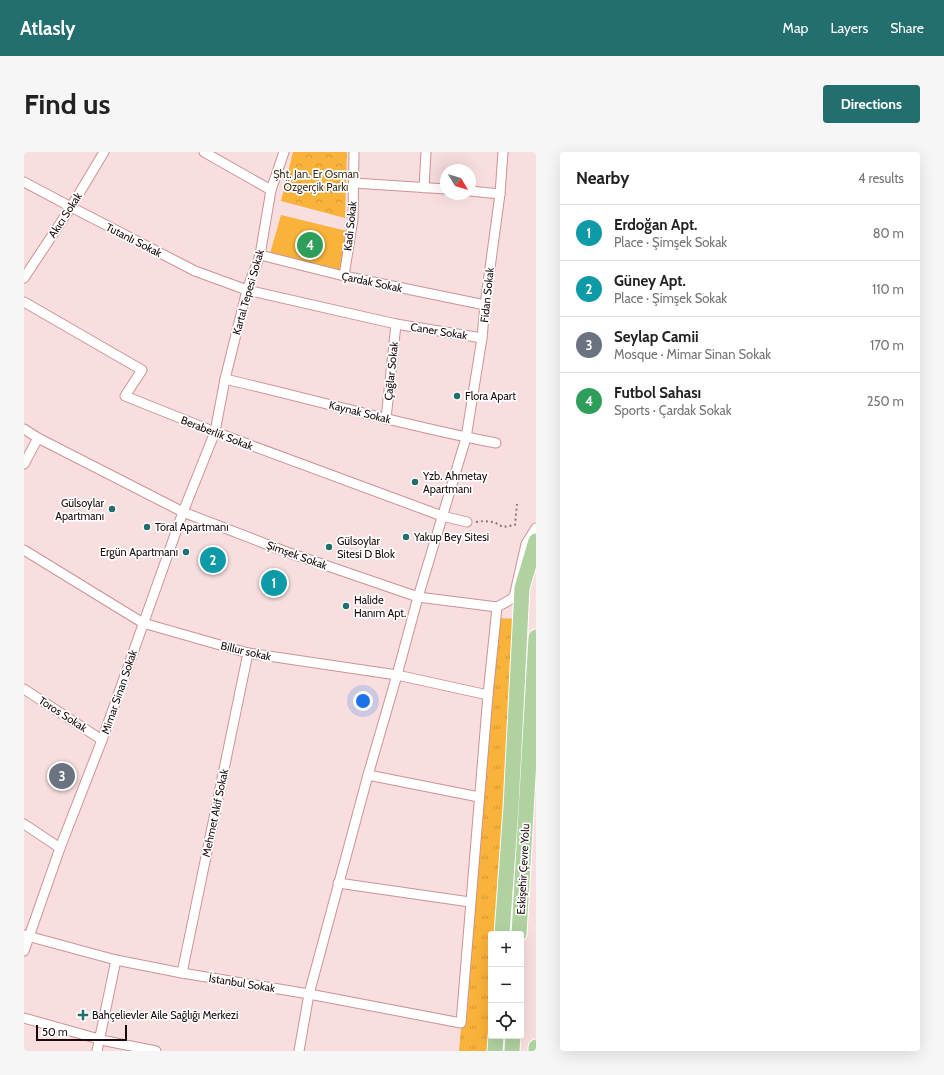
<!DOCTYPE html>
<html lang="en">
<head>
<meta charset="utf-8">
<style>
  :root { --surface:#fff; --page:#f6f6f6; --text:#222; --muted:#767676; --line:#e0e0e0; --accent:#236f6f }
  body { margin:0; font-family:Cabin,sans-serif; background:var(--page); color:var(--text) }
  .controls { position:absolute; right:12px; bottom:12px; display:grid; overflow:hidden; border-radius:4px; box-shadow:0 4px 16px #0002 }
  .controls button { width:36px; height:36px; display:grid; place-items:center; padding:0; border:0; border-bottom:1px solid var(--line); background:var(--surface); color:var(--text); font:20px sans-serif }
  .compass { position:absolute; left:416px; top:12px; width:36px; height:36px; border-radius:50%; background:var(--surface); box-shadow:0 4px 16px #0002; rotate:128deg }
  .scale { position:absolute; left:12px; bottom:10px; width:91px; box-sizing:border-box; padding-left:4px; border:2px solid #1b0809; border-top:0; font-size:11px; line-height:14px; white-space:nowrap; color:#1b0809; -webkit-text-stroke:3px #fff; paint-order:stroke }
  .you { position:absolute; left:339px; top:549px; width:14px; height:14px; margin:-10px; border:3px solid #fff; border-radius:50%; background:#1a73e8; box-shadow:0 0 0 6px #1a73e833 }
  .badge { display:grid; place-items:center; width:26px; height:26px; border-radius:50%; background:var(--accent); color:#fff; font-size:13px; font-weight:700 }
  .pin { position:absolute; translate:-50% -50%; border:2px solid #fff; box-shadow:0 1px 4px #0006 }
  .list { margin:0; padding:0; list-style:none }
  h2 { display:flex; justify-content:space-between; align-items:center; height:52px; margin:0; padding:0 16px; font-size:17px }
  h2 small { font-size:13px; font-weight:400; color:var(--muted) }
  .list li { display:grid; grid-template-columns:26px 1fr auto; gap:12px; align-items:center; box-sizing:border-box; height:56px; padding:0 16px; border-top:1px solid var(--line) }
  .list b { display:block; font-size:15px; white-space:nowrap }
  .list p { margin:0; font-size:13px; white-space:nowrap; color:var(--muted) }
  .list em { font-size:13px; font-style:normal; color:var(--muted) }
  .icon { flex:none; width:22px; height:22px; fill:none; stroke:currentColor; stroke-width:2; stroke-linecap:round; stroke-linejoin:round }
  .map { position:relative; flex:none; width:512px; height:899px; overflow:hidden; border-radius:4px }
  header { display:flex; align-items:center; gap:24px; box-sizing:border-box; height:56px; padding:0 20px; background:var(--accent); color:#fff }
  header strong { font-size:19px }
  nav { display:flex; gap:22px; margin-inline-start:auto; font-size:14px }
  .intro { display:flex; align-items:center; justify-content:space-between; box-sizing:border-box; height:96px; padding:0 24px }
  h1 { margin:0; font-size:28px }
  .button { padding:10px 18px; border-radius:4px; background:var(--accent); color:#fff; font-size:14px; font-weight:700 }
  main { display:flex; gap:24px; padding:0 24px }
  aside { flex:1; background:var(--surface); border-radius:4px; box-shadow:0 4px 16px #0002 }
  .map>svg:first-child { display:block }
  .grass { fill:url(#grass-tufts) }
  .park { fill:url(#park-crowns) }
  .pitch { fill:#fab33a }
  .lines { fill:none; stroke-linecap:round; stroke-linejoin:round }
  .minor-casing { stroke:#cc9395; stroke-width:11 }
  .trunk-casing { stroke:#fff; stroke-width:17 }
  .path { stroke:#8c7576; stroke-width:2; stroke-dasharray:2 3; stroke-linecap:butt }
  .minor { stroke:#fff; stroke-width:9 }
  .trunk { stroke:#b0d2a0; stroke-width:15 }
  .poi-dot { fill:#236f6f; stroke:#fff; stroke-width:1.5 }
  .labels { text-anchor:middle; stroke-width:3.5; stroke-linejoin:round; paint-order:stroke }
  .park-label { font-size:11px; fill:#3d2f1b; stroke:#fff }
  .street-label { font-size:11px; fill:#1b0809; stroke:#fff }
  .poi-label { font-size:11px; fill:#1b0809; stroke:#fff; text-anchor:start }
</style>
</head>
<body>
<header>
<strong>Atlasly</strong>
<nav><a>Map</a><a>Layers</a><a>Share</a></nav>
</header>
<div class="intro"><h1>Find us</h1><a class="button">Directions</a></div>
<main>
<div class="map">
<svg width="512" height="899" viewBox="0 0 512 899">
  <defs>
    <pattern id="grass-tufts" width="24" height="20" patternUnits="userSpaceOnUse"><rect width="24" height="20" fill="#fab33a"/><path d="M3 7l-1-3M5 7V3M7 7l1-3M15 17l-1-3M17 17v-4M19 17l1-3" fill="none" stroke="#d69832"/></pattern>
    <pattern id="park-crowns" width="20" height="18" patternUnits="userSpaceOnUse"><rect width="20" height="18" fill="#fab33a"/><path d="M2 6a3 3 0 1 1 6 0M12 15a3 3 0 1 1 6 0" fill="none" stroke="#d69832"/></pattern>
  </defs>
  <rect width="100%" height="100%" fill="#f8dedf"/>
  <!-- grass -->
  <path class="grass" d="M 473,466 L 492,467 L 472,782 L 467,782 L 467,853 L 464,899 L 435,899 Z"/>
  <!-- park -->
  <path class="park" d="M 269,0 L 323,0 L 321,66 L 257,49 Z"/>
  <!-- pitch -->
  <path class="pitch" d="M 257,63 L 327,80 L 317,121 L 245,105 Z"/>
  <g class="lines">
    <defs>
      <g id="minor">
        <path d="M 180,0 L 247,38"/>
        <path d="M 0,30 L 47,55 L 171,119 L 223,138 L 372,172 L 458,186"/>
        <path d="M 330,31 L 422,37"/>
        <path d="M 400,36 L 402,0"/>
        <path d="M 446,39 L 476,42"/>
        <path d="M 236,103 L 320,124 L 461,153"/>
        <path d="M 320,124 L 329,67 L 330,0"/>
        <path d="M 0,126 L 47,55 L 80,0"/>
        <path d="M 0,150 L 118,218 L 101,244 L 191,280 L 418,364 L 443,370"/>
        <path d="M 201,227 C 292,248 381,274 472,291"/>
        <path d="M 362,267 L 372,172"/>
        <path d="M 0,277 L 14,286 L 159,360 L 260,399 L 394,445 L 473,455 L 484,449 L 490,445 L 502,392 L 512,376"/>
        <path d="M 0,312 L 14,286"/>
        <path d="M 0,398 L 119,471 L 224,501 L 373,523 L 464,543"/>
        <path d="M 0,537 L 78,588"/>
        <path d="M 344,623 L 455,645"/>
        <path d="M 0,672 L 36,696"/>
        <path d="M 314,731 L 446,750"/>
        <path d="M 0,783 L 92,808 L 158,821 L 285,842 L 437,871 L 464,543 L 473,455"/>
        <path d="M 0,799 L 36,696 L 78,588 L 159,360 L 191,280 L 201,227 L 223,138 L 236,103 L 247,38 L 260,0"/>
        <path d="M 158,821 L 224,501"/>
        <path d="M 0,866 L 82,889 L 132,899"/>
        <path d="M 73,899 L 92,808"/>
        <path d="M 275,899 L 285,842 L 344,623 L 373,523 L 394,445 L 442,286 L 458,186 L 461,153 L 476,42 L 479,0"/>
      </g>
      <g id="trunk">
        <path d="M 478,782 L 487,655 L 498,436 L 512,389"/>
        <path d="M 495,782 L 512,485"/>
        <path d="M 471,899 L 472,884"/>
        <path d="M 488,899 L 489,884"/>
        <path d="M 512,899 L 512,895"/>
      </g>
    </defs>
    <!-- minor casing -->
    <use href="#minor" class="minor-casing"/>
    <!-- trunk casing -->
    <use href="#trunk" class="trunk-casing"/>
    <!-- path -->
    <path class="path" d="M 452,370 L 460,369 L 470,370 L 479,375 L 491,373 L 493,352"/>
    <!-- minor -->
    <use href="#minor" class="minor"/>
    <!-- trunk -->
    <use href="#trunk" class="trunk"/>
  </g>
  <!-- markers -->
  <g class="poi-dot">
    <circle cx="433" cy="244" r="4"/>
    <circle cx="391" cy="330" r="4"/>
    <circle cx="88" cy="357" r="4"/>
    <circle cx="123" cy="375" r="4"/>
    <circle cx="382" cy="385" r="4"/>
    <circle cx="305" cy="395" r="4"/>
    <circle cx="162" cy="400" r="4"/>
    <circle cx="322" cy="454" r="4"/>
    <path d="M57 857h4v4h4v4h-4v4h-4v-4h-4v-4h4z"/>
  </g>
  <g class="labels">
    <!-- park labels -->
    <g class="park-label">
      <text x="292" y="26">Şht. Jan. Er Osman<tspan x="292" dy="13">Özgerçik Parkı</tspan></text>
    </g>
    <!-- street labels -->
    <g class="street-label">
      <text transform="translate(41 63) rotate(-57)" y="4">Akıcı Sokak</text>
      <text transform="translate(326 74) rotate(-84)" y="4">Kadı Sokak</text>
      <text transform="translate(110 88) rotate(27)" y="4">Tutanlı Sokak</text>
      <text transform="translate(348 130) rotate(12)" y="4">Çardak Sokak</text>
      <text transform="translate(224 140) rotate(-74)" y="4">Kartal Tepesi Sokak</text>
      <text transform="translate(463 143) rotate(-84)" y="4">Fidan Sokak</text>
      <text transform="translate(415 179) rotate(9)" y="4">Caner Sokak</text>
      <text transform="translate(367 219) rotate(-84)" y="4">Çağlar Sokak</text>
      <text transform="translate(336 260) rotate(14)" y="4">Kaynak Sokak</text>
      <text transform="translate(193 281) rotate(21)" y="4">Beraberlik Sokak</text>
      <text transform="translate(273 403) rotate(20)" y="4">Şimşek Sokak</text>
      <text transform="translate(222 499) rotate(13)" y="4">Billur sokak</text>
      <text transform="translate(95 540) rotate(-71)" y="4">Mimar Sinan Sokak</text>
      <text transform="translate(39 562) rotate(33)" y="4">Toros Sokak</text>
      <text transform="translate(191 661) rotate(-78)" y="4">Mehmet Akif Sokak</text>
      <text transform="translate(499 717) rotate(-87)" y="4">Eskişehir Çevre Yolu</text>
      <text transform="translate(218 831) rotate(9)" y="4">İstanbul Sokak</text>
    </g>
    <!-- poi labels -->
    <g class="poi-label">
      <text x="441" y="248">Flora Apart</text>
      <text x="399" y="328">Yzb. Ahmetay<tspan x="399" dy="13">Apartmanı</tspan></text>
      <text x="80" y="355" text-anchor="end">Gülsoylar<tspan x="80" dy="13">Apartmanı</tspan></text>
      <text x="131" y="379">Töral Apartmanı</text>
      <text x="390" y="389">Yakup Bey Sitesi</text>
      <text x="313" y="393">Gülsoylar<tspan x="313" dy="13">Sitesi D Blok</tspan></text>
      <text x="154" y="404" text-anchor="end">Ergün Apartmanı</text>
      <text x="330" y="452">Halide<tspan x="330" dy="13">Hanım Apt.</tspan></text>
      <text x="68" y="867">Bahçelievler Aile Sağlığı Merkezi</text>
    </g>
  </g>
</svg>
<div class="controls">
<button>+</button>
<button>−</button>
<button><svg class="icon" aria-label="locate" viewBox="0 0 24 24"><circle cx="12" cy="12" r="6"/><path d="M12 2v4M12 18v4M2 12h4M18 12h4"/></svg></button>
</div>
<svg class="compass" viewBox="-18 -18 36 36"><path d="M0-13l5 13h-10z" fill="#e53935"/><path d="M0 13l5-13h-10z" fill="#767676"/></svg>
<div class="scale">50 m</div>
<div class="you"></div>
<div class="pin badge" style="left:250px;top:431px;background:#0f9aa8">1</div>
<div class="pin badge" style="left:189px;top:408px;background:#0f9aa8">2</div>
<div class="pin badge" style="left:38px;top:624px;background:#6b7280">3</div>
<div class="pin badge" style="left:286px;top:93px;background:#2e9e5b">4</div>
</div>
<aside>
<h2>Nearby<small>4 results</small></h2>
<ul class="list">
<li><span class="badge" style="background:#0f9aa8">1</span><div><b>Erdoğan Apt.</b><p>Place · Şimşek Sokak</p></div><em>80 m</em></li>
<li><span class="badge" style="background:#0f9aa8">2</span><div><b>Güney Apt.</b><p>Place · Şimşek Sokak</p></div><em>110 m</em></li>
<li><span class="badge" style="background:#6b7280">3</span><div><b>Seylap Camii</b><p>Mosque · Mimar Sinan Sokak</p></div><em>170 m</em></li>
<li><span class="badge" style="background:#2e9e5b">4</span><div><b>Futbol Sahası</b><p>Sports · Çardak Sokak</p></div><em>250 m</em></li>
</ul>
</aside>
</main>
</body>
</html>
